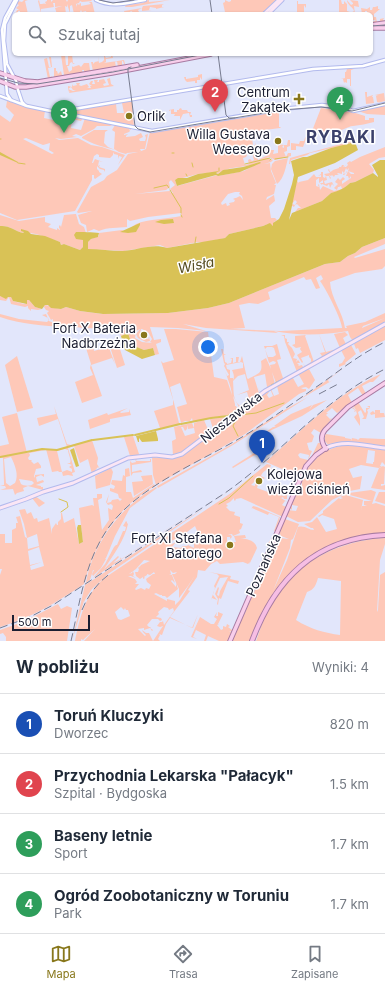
<!DOCTYPE html>
<html lang="pl">
<head>
<meta charset="utf-8">
<style>
  :root { --surface:#fff; --page:#f6f6f7; --text:#1f2937; --muted:#747a83; --line:#e0e1e3; --accent:#88771b }
  body { margin:0; font-family:Inter,sans-serif; background:var(--page); color:var(--text) }
  .scale { position:absolute; left:12px; bottom:10px; width:78px; box-sizing:border-box; padding-left:4px; border:2px solid #1c1f32; border-top:0; font-size:11px; line-height:14px; white-space:nowrap; color:#1c1f32; -webkit-text-stroke:3px #fff; paint-order:stroke }
  .you { position:absolute; left:208px; top:347px; width:14px; height:14px; margin:-10px; border:3px solid #fff; border-radius:50%; background:#1a73e8; box-shadow:0 0 0 6px #1a73e833 }
  .badge { display:grid; place-items:center; width:26px; height:26px; border-radius:50%; background:var(--accent); color:#fff; font-size:13px; font-weight:700 }
  .pin { position:absolute; translate:-50% -33px; filter:drop-shadow(0 1px 2px #0008) }
  .pin::after { content:''; position:absolute; top:21px; width:14px; height:12px; background:inherit; clip-path:polygon(0 0,100% 0,50% 100%) }
  .list { margin:0; padding:0; list-style:none }
  h2 { display:flex; justify-content:space-between; align-items:center; height:52px; margin:0; padding:0 16px; font-size:17px }
  h2 small { font-size:13px; font-weight:400; color:var(--muted) }
  .list li { display:grid; grid-template-columns:26px 1fr auto; gap:12px; align-items:center; box-sizing:border-box; height:60px; padding:0 16px; border-top:1px solid var(--line) }
  .list b { display:block; font-size:15px; white-space:nowrap }
  .list p { margin:0; font-size:13px; white-space:nowrap; color:var(--muted) }
  .list em { font-size:13px; font-style:normal; color:var(--muted) }
  .icon { flex:none; width:22px; height:22px; fill:none; stroke:currentColor; stroke-width:2; stroke-linecap:round; stroke-linejoin:round }
  .map { position:relative; flex:none; width:385px; height:641px; overflow:hidden }
  .search { position:absolute; background:var(--surface); box-shadow:0 1px 3px #0004; left:12px; right:12px; top:12px; height:44px; display:flex; align-items:center; gap:10px; box-sizing:border-box; padding:0 14px; border-radius:6px; color:var(--muted); font-size:15px }
  .sheet { height:292px; background:var(--surface) }
  nav { display:flex; justify-content:space-around; align-items:center; box-sizing:border-box; height:56px; border-top:1px solid var(--line); background:var(--surface); font-size:11px; color:var(--muted) }
  nav a { display:grid; justify-items:center; gap:2px }
  nav .on { color:var(--accent) }
  .map>svg:first-child { display:block }
  .green { fill:#fec8b8; fill-rule:evenodd }
  .water { fill:#d9c256 }
  .lines { fill:none; stroke-linecap:round; stroke-linejoin:round }
  .stream { stroke:#d9c256; stroke-width:1 }
  .canal { stroke:#d9c256; stroke-width:2 }
  .tertiary-casing { stroke:#b2baed; stroke-width:4.5 }
  .secondary-casing { stroke:#b2baed; stroke-width:5 }
  .primary-casing { stroke:#a87ba2; stroke-width:5.5 }
  .trunk-casing { stroke:#a87ba2; stroke-width:6 }
  .tertiary { stroke:#fff; stroke-width:2.5 }
  .secondary { stroke:#fbe6f5; stroke-width:3 }
  .primary { stroke:#f8ceeb; stroke-width:3.5 }
  .trunk { stroke:#f6bee4; stroke-width:4 }
  .tram { stroke:#787c90; stroke-width:1 }
  .rail { stroke:#787c90; stroke-width:1; stroke-dasharray:8 4; stroke-linecap:butt }
  .poi-dot { fill:#88771b; stroke:#fff; stroke-width:1.5 }
  .labels { text-anchor:middle; stroke-width:3; stroke-linejoin:round; paint-order:stroke }
  .poi-label { font-size:13px; fill:#1c1f32; stroke:#fff; text-anchor:end }
  .street-label { font-size:13px; fill:#1c1f32; stroke:#fff }
  .water-label { font-size:14px; font-style:italic; fill:#564d21; stroke:#fff }
  .district-label { font-size:17px; font-weight:bold; letter-spacing:1px; fill:#3b406b; stroke:#fff }
</style>
</head>
<body>
<div class="map">
<svg width="385" height="641" viewBox="0 0 385 641">
  <rect width="100%" height="100%" fill="#e2e6fb"/>
  <!-- green -->
  <g class="green">
    <path d="M 24,0 L 28,0 L 25,1 L 28,14 L 20,14 L 20,11 L 18,11 L 18,14 L 15,14 L 17,10 L 19,10 L 16,8 L 19,5 L 17,4 L 18,1 L 22,2 Z"/>
    <path d="M 39,0 L 40,4 L 44,4 L 42,3 L 46,4 L 45,2 L 47,1 L 47,0 L 51,0 L 51,2 L 53,0 L 66,0 L 67,2 L 68,0 L 91,0 L 92,1 L 82,2 L 80,1 L 79,3 L 76,4 L 77,7 L 77,4 L 80,5 L 79,4 L 81,3 L 81,6 L 91,4 L 89,2 L 92,2 L 95,14 L 87,14 L 86,11 L 82,12 L 81,10 L 79,14 L 74,14 L 72,5 L 70,6 L 70,13 L 67,4 L 67,7 L 65,6 L 66,14 L 57,14 L 55,8 L 62,6 L 55,7 L 55,3 L 53,3 L 54,7 L 41,9 L 41,13 L 38,1 Z"/>
    <path d="M 149,0 L 149,2 L 170,0 L 132,7 L 125,7 L 126,5 L 143,3 L 144,2 L 143,1 Z"/>
    <path d="M 225,0 L 229,2 L 231,1 L 231,0 L 277,0 L 263,14 L 226,14 L 226,12 L 225,12 L 223,3 L 225,2 Z"/>
    <path d="M 339,0 L 341,0 L 342,4 L 344,4 L 344,1 L 347,4 L 347,11 L 350,12 L 349,14 L 337,14 L 339,13 Z"/>
    <path d="M 347,0 L 351,5 L 353,4 L 353,3 L 350,0 L 358,1 L 359,7 L 354,6 L 355,14 L 351,13 L 354,11 C 353,7 347,5 347,0 Z"/>
    <path d="M 297,1 L 303,1 L 298,1 L 298,4 L 306,4 L 306,8 L 304,5 L 304,14 L 306,14 L 306,12 L 306,14 L 300,14 L 299,13 L 297,14 Z"/>
    <path d="M 164,4 L 162,5 L 162,7 L 164,7 L 156,9 L 156,8 L 150,7 L 149,10 L 152,10 L 142,11 L 142,8 L 138,10 L 139,12 L 134,13 L 131,11 L 129,13 L 126,12 L 127,14 L 125,14 L 124,11 L 142,8 L 143,6 Z"/>
    <path d="M 378,6 L 378,9 L 380,9 L 374,14 L 374,17 L 376,17 L 377,22 L 380,21 L 380,19 L 384,18 L 383,20 L 385,21 L 371,23 L 376,20 L 373,20 L 373,15 L 367,14 L 367,11 L 365,11 L 365,14 L 362,14 L 361,8 L 367,9 L 370,7 L 370,10 L 372,10 L 373,7 L 375,7 L 375,10 L 375,7 Z"/>
    <path d="M 65,54 L 66,65 L 68,65 L 68,54 L 69,56 L 72,54 L 73,63 L 75,63 L 73,64 L 72,62 L 70,63 L 69,66 L 67,66 L 69,72 L 72,70 L 72,66 L 73,67 L 79,65 L 81,67 L 84,63 L 89,63 L 90,70 L 93,71 L 91,62 L 93,62 L 93,64 L 95,62 L 99,61 L 98,56 L 99,63 L 102,62 L 104,60 L 104,55 L 106,58 L 111,57 L 111,55 L 108,55 L 111,55 L 112,54 L 113,58 L 106,59 L 106,62 L 104,63 L 124,60 L 125,64 L 124,64 L 123,61 L 122,61 L 122,66 L 118,67 L 117,61 L 115,61 L 116,68 L 114,69 L 84,74 L 84,70 L 82,70 L 83,73 L 55,78 L 54,78 L 54,68 L 56,68 L 56,71 L 57,71 L 58,74 L 61,71 L 62,75 L 64,75 L 61,55 Z"/>
    <path d="M 49,57 L 51,57 L 52,67 L 48,68 L 50,77 L 52,76 L 51,78 L 48,79 L 44,59 L 47,58 L 49,67 L 51,67 Z"/>
    <path d="M 347,69 L 354,69 L 351,70 L 351,86 L 350,86 L 350,79 L 347,79 L 347,83 L 345,82 L 344,83 L 343,79 L 341,79 L 345,78 L 345,72 L 346,72 Z"/>
    <path d="M 202,74 L 202,80 L 200,77 L 200,80 L 197,80 L 197,83 L 195,83 L 195,81 L 187,82 L 185,80 L 184,77 L 186,77 L 186,79 L 198,77 L 198,75 Z"/>
    <path d="M 110,78 L 111,84 L 114,86 L 69,93 L 70,91 L 69,92 L 68,89 L 73,91 L 76,90 L 73,90 L 71,87 L 68,89 L 68,86 L 72,87 L 72,84 L 73,86 L 77,85 L 76,83 L 80,83 L 79,85 L 81,86 L 87,84 L 89,87 L 87,88 L 91,88 L 90,86 L 92,86 L 89,84 L 91,81 L 93,81 L 92,84 L 95,84 L 94,80 L 98,80 L 97,82 L 99,82 L 99,80 L 104,79 L 106,83 L 103,84 L 104,86 L 109,85 L 107,79 Z"/>
    <path d="M 343,91 L 350,93 L 350,98 L 348,98 L 348,93 L 347,92 L 339,95 L 339,97 L 343,97 L 344,101 L 348,101 L 347,106 L 349,106 L 351,103 L 350,107 L 344,106 L 344,104 L 341,106 L 340,98 L 336,100 L 335,105 L 333,105 L 331,103 L 335,103 L 336,93 Z"/>
    <path d="M 365,92 L 367,92 L 367,97 L 373,95 L 372,97 L 373,97 L 374,103 L 366,104 Z"/>
    <path d="M 384,93 L 385,101 L 377,103 L 379,102 L 377,102 L 376,96 L 378,96 L 375,95 Z"/>
    <path d="M 8,100 L 22,106 L 45,110 L 44,118 L 53,120 L 55,112 L 83,118 L 81,121 L 72,119 L 71,128 L 81,130 L 85,118 L 112,124 L 112,125 L 110,126 L 97,126 L 94,129 L 81,136 L 76,134 L 72,136 L 77,137 L 61,139 L 55,138 L 59,140 L 78,138 L 91,145 L 102,147 L 125,155 L 118,165 L 122,157 L 119,156 L 118,159 L 118,155 L 114,154 L 113,152 L 113,155 L 110,158 L 99,157 L 99,155 L 97,154 L 94,156 L 92,163 L 93,163 L 95,159 L 103,162 L 99,161 L 98,166 L 100,165 L 99,167 L 105,169 L 105,172 L 104,170 L 100,169 L 97,166 L 97,169 L 99,171 L 99,172 L 102,174 L 95,179 L 94,178 L 94,175 L 92,175 L 92,180 L 75,211 L 17,220 L 0,213 L 0,115 L 10,122 L 14,115 L 6,107 L 7,101 ZM 26,138 L 43,145 L 50,143 L 49,150 L 54,153 L 52,154 L 23,139 Z"/>
    <path d="M 130,101 L 130,102 L 132,102 L 133,114 L 131,115 L 133,115 L 134,127 L 63,112 L 116,104 L 117,113 L 124,113 L 122,103 L 117,103 Z"/>
    <path d="M 385,104 L 385,115 L 367,114 L 358,111 Z"/>
    <path d="M 181,108 L 182,110 L 187,110 L 188,112 L 191,112 L 190,115 L 192,115 L 192,117 L 190,117 L 189,113 L 183,114 L 180,120 L 180,116 L 174,116 L 175,114 L 171,114 L 171,110 L 169,111 L 169,113 L 169,110 L 174,109 L 174,112 L 177,112 L 177,110 L 179,110 L 179,109 Z"/>
    <path d="M 321,108 L 352,112 L 365,116 L 365,120 L 369,120 L 369,118 L 374,118 L 374,122 C 367,124 360,125 353,126 C 350,126 347,128 344,129 C 334,133 324,134 313,132 L 313,130 L 312,131 Z"/>
    <path d="M 271,111 L 271,112 L 278,112 L 279,113 L 279,127 L 281,127 L 280,128 L 251,132 L 253,145 L 249,148 L 242,149 L 243,154 L 246,153 L 247,155 L 246,157 L 243,158 L 245,165 L 249,164 L 248,160 L 250,159 L 252,161 L 254,160 L 252,152 L 255,151 L 255,149 L 252,149 L 252,148 L 255,145 L 255,142 L 258,160 L 268,155 L 266,147 L 269,147 L 271,150 L 274,150 L 273,154 L 278,153 L 278,144 L 284,145 L 282,147 L 284,148 L 284,145 L 287,145 L 288,140 L 290,140 L 290,146 L 287,147 L 287,151 L 284,152 L 286,157 L 288,153 L 291,153 L 291,156 L 275,160 L 270,157 L 266,158 L 271,159 L 273,160 L 271,162 L 264,164 L 270,163 L 271,171 L 276,183 L 274,185 L 276,185 L 274,194 L 267,197 L 266,200 L 274,195 L 275,201 L 269,206 L 271,218 L 275,218 L 277,220 L 274,222 L 273,226 L 268,224 L 263,226 L 229,234 L 225,238 L 206,242 L 198,242 L 167,248 L 160,245 L 124,251 L 87,249 L 88,242 L 91,239 L 99,236 L 99,233 L 122,230 L 126,232 C 129,230 133,226 136,224 C 148,219 168,219 181,216 L 181,213 L 148,217 L 130,221 L 127,219 L 127,227 C 118,228 108,227 99,231 L 94,229 L 87,232 L 86,225 L 81,223 L 78,215 L 92,211 L 78,213 L 77,212 L 91,187 L 104,180 L 107,176 L 117,170 L 128,154 L 138,152 L 127,153 L 126,154 L 119,152 L 114,149 L 115,132 L 112,130 L 115,125 L 131,128 L 131,130 L 129,129 L 130,131 L 129,132 L 124,134 L 124,135 L 128,134 L 126,136 L 126,137 L 135,136 L 141,133 L 143,137 L 139,139 L 140,141 L 145,141 L 146,138 L 145,135 L 148,134 L 145,149 L 140,149 L 141,151 L 139,152 L 146,149 L 150,132 L 162,131 L 248,117 L 250,117 L 250,115 ZM 257,164 L 244,171 L 218,176 L 216,175 L 214,176 L 177,186 L 175,180 L 198,174 L 216,172 L 218,174 C 224,167 248,167 257,164 ZM 171,180 L 175,185 L 170,189 L 173,193 L 171,193 L 170,191 L 135,194 L 166,190 L 170,187 L 169,182 ZM 235,192 L 240,192 L 239,194 L 242,196 L 243,200 L 240,196 L 236,198 L 238,198 L 235,198 L 233,199 L 235,200 L 234,202 L 229,203 L 230,205 L 227,206 L 226,203 L 222,205 L 221,203 L 228,194 Z"/>
    <path d="M 94,130 L 108,130 L 105,132 L 104,143 L 108,147 L 115,150 C 104,147 92,144 82,138 L 82,137 Z"/>
    <path d="M 308,134 L 303,147 L 296,146 L 296,150 L 291,150 L 291,143 L 299,144 L 300,141 L 304,141 L 305,138 Z"/>
    <path d="M 359,139 L 345,145 L 310,153 L 307,155 L 291,160 L 290,164 L 289,164 L 290,158 Z"/>
    <path d="M 385,147 L 385,157 L 379,158 L 369,164 L 374,170 L 373,173 L 355,182 L 350,183 C 345,188 338,193 331,193 L 322,201 L 295,212 L 298,208 L 301,208 L 297,204 L 295,205 L 297,202 L 295,200 L 292,204 L 295,205 L 294,207 L 291,205 L 297,181 L 299,183 L 299,182 L 308,180 L 314,174 L 316,177 L 321,177 L 321,175 L 318,176 L 321,174 L 321,172 L 323,172 L 323,179 L 323,177 L 325,178 L 326,176 L 324,174 L 330,173 L 328,170 L 329,169 L 330,172 L 332,171 L 333,170 L 339,168 L 339,167 L 341,167 L 342,165 L 344,165 L 343,167 L 346,165 L 344,167 L 346,167 L 348,165 L 347,163 L 350,161 L 351,162 L 360,157 ZM 346,168 L 347,170 L 349,168 L 348,171 L 354,173 L 354,174 L 351,174 L 348,171 L 346,176 L 348,176 L 349,179 L 351,176 L 351,178 L 342,184 L 342,181 L 345,179 L 343,177 L 340,180 L 338,178 L 335,182 L 338,184 L 334,188 L 337,190 L 338,187 L 339,187 L 341,186 L 342,189 L 334,191 L 323,186 L 320,190 L 319,184 L 318,185 L 319,187 L 316,186 L 316,182 L 318,182 L 316,182 L 316,180 L 319,178 L 319,183 L 323,180 L 323,183 L 320,183 L 322,185 L 322,184 L 327,186 L 329,184 L 330,188 L 332,184 L 334,186 L 332,182 L 325,184 L 324,181 L 327,180 L 326,176 L 329,176 L 330,179 L 331,178 L 329,175 L 331,176 L 332,175 L 334,177 L 335,175 L 339,175 L 337,174 L 338,173 L 342,174 L 342,171 L 344,173 L 343,175 L 344,175 L 347,172 L 347,171 L 345,174 L 344,173 Z"/>
    <path d="M 288,158 C 286,166 284,179 277,184 L 271,169 L 272,164 L 275,161 Z"/>
    <path d="M 75,214 L 76,214 L 79,224 L 84,227 L 86,233 L 84,233 L 79,232 L 83,240 L 83,247 L 80,250 L 64,244 L 61,245 L 60,242 L 36,234 L 24,232 L 23,233 C 15,231 9,225 0,226 L 0,215 L 19,221 L 45,217 L 45,222 L 51,224 L 48,227 L 57,230 L 57,228 L 60,230 L 60,228 L 59,229 L 59,226 L 60,225 L 61,227 L 64,215 Z"/>
    <path d="M 385,238 L 385,244 L 354,257 L 355,258 L 385,249 L 385,266 L 382,269 L 355,273 L 330,282 C 331,299 343,312 345,328 L 347,328 L 346,326 L 365,322 L 385,313 L 385,318 L 363,326 L 362,328 L 385,318 L 385,323 L 353,341 L 350,337 L 348,331 C 324,335 298,336 274,331 L 278,333 L 206,328 L 183,324 L 206,331 L 178,328 L 150,327 L 154,340 L 161,339 L 161,342 L 156,344 L 159,354 L 155,355 L 153,348 L 144,350 L 132,345 L 128,333 L 121,336 L 120,334 L 124,331 L 125,329 C 103,328 74,330 53,322 L 53,319 L 51,320 L 47,313 L 49,311 L 46,310 L 44,307 L 45,305 L 55,307 L 49,307 L 61,309 L 66,307 L 80,311 L 102,314 L 168,313 L 208,308 L 229,303 L 325,264 L 340,262 L 348,256 L 355,253 L 362,247 ZM 321,275 L 323,279 L 320,281 C 326,289 342,320 342,328 L 281,331 L 230,329 L 245,328 L 239,305 L 249,303 L 258,304 L 270,299 L 268,292 L 304,277 L 306,280 L 311,279 L 316,289 L 320,288 L 316,278 ZM 140,329 L 136,334 L 138,338 L 146,342 L 150,341 L 149,337 L 148,337 L 150,338 L 147,339 L 140,334 L 141,329 L 142,329 L 148,332 L 152,339 L 150,342 L 152,343 L 142,342 L 135,338 L 136,331 Z"/>
    <path d="M 0,296 L 6,298 L 8,297 L 11,297 L 13,301 L 24,304 L 27,303 L 27,300 L 29,300 L 35,307 L 42,309 L 38,310 L 31,309 L 31,311 L 28,308 L 28,306 L 25,307 L 11,304 L 9,297 L 6,301 L 0,300 Z"/>
    <path d="M 0,314 L 19,319 L 47,322 L 49,320 L 48,318 L 42,315 L 46,314 L 49,321 L 65,327 C 44,326 21,324 0,317 Z"/>
    <path d="M 385,326 L 385,340 L 360,353 L 358,348 L 356,349 L 354,344 L 355,343 Z"/>
    <path d="M 164,329 L 176,329 L 208,332 L 214,377 L 227,380 L 232,395 C 231,386 228,380 225,371 L 227,376 L 229,375 L 224,366 L 225,364 L 224,363 L 221,349 L 223,349 L 224,354 L 226,354 L 224,355 L 225,362 L 227,363 L 227,364 L 231,363 L 232,359 L 230,358 L 233,358 L 233,363 L 236,362 L 236,357 L 239,357 L 238,362 L 240,362 L 242,356 L 247,378 L 248,379 C 259,373 263,374 261,361 L 266,358 L 271,369 L 270,365 L 275,364 L 276,362 L 273,361 L 269,363 L 265,349 L 268,357 L 273,357 L 276,355 L 274,348 L 272,347 L 267,347 L 265,349 L 264,346 L 272,346 L 277,344 L 281,359 L 277,360 L 283,378 L 284,378 L 285,379 L 276,383 L 272,372 L 275,384 L 272,386 L 271,385 L 271,386 L 260,393 L 258,387 L 260,392 L 267,387 L 265,374 L 254,377 L 259,393 L 240,409 L 233,396 L 235,404 L 235,406 L 236,406 L 238,410 L 213,429 L 210,419 L 228,417 L 234,412 L 229,415 L 209,418 L 193,422 L 192,418 L 190,421 L 185,421 L 181,423 L 177,407 L 187,404 L 180,383 L 170,387 L 179,423 L 180,425 L 160,428 L 154,411 L 173,405 L 173,399 L 175,406 L 161,361 L 163,363 L 174,360 ZM 241,362 L 243,363 L 243,368 L 232,370 C 233,372 235,377 233,380 L 233,378 L 230,378 L 230,370 L 227,369 L 226,365 ZM 245,374 L 249,390 L 237,395 L 247,392 L 249,399 L 240,406 C 232,400 234,390 233,381 L 238,376 Z"/>
    <path d="M 345,332 L 348,335 L 343,338 L 346,344 L 340,348 L 334,334 Z"/>
    <path d="M 319,334 L 326,352 L 333,350 L 333,352 L 309,365 L 308,364 L 308,366 L 305,367 L 303,363 L 305,366 L 311,362 L 311,359 L 309,357 L 309,355 L 301,358 L 303,362 L 302,363 L 297,355 L 302,352 L 300,349 L 301,347 L 296,348 L 292,345 L 295,344 L 295,336 L 306,335 L 305,336 L 314,362 L 322,356 L 320,353 L 325,352 Z"/>
    <path d="M 281,335 L 285,335 L 285,338 L 287,339 L 287,342 L 289,342 L 288,344 L 292,348 L 295,354 L 293,358 L 297,359 L 296,362 L 298,360 L 299,361 L 300,363 L 297,363 L 299,365 L 298,366 L 302,365 L 304,369 L 297,372 L 285,342 L 284,336 Z"/>
    <path d="M 109,344 L 111,349 L 119,346 L 125,365 L 117,368 Z"/>
    <path d="M 108,345 L 115,364 L 112,358 L 91,365 L 102,396 L 82,403 L 75,382 L 93,375 L 90,368 L 91,364 L 86,348 L 93,346 L 94,351 L 108,347 Z"/>
    <path d="M 351,345 L 356,354 L 345,363 L 346,364 L 339,367 L 339,364 L 342,363 L 345,358 L 341,350 Z"/>
    <path d="M 17,356 L 33,408 L 17,412 L 5,365 Z"/>
    <path d="M 315,364 L 316,365 L 309,369 L 315,380 L 309,389 L 306,387 L 301,388 L 303,389 L 306,389 L 306,391 L 299,394 L 245,434 L 156,485 L 153,475 L 152,457 L 175,458 L 183,455 L 240,412 L 232,419 L 268,390 L 269,392 L 267,395 L 269,398 L 273,396 L 271,391 L 269,390 L 273,388 L 271,389 L 274,396 L 279,394 L 277,386 L 294,376 L 293,378 L 298,387 L 304,384 L 299,375 L 295,376 Z"/>
    <path d="M 344,368 L 328,380 L 329,382 L 333,380 L 299,400 Z"/>
    <path d="M 381,374 L 373,382 L 370,382 L 362,386 L 366,394 L 363,396 L 358,388 L 348,395 L 352,403 L 337,413 L 332,408 L 326,413 L 328,413 L 326,415 L 330,419 L 332,418 L 321,433 L 314,429 L 311,433 L 314,436 L 312,442 L 307,443 L 309,450 L 312,451 L 308,460 L 309,455 L 300,453 L 298,455 L 300,458 L 308,460 L 307,463 L 310,460 L 318,443 L 321,443 L 323,448 L 313,455 L 313,456 L 302,472 L 282,469 L 266,462 C 301,431 338,392 381,374 Z"/>
    <path d="M 308,397 L 233,445 L 158,488 L 157,486 L 161,484 L 232,444 L 286,409 Z"/>
    <path d="M 327,400 L 302,416 L 263,434 L 273,427 L 276,427 L 274,426 L 291,414 L 312,405 L 309,410 L 313,405 Z"/>
    <path d="M 358,402 L 365,413 L 366,412 L 366,408 L 370,408 L 367,406 L 370,406 L 370,408 L 367,410 L 368,412 L 366,419 L 362,419 L 364,417 L 361,410 L 358,412 L 360,419 L 360,426 L 354,417 L 357,414 L 356,411 L 354,412 L 355,410 L 352,408 L 353,407 L 357,412 L 353,405 Z"/>
    <path d="M 54,406 L 67,444 L 71,445 L 92,440 L 98,458 L 97,464 L 100,469 L 98,467 L 92,474 L 88,459 L 80,463 L 74,446 L 68,448 L 75,472 L 72,473 L 73,476 L 68,475 L 63,476 L 62,472 L 59,472 L 58,471 L 52,472 L 46,449 L 56,450 L 67,447 L 58,419 L 39,426 L 37,418 L 56,414 ZM 65,449 L 68,450 C 68,454 72,460 70,463 L 67,463 L 72,465 L 69,467 L 72,469 L 72,472 L 67,470 L 62,472 L 57,451 Z"/>
    <path d="M 128,408 L 120,412 L 121,413 L 129,412 L 129,409 L 131,415 L 110,419 L 110,422 L 90,429 L 88,420 L 107,413 L 108,415 Z"/>
    <path d="M 375,410 L 380,410 L 380,413 L 384,413 L 385,417 L 375,418 L 375,414 L 371,415 L 370,413 L 373,411 L 375,413 Z"/>
    <path d="M 17,413 L 27,453 L 44,448 L 45,450 L 29,453 L 30,455 L 28,458 L 29,460 L 32,460 L 31,461 L 34,464 L 38,462 L 41,466 L 41,468 L 36,469 L 34,476 L 35,478 L 35,475 L 44,474 L 44,477 L 41,475 L 36,477 L 37,482 L 43,480 L 44,482 L 36,485 L 41,486 L 41,485 L 41,487 L 43,487 L 43,490 L 28,486 L 23,488 L 24,491 L 17,493 L 15,495 L 13,489 L 0,490 L 6,488 L 5,486 L 0,486 L 4,485 L 4,482 L 3,458 L 0,458 L 0,446 L 9,444 L 2,417 ZM 11,457 C 15,465 19,475 15,483 L 10,486 L 6,483 L 4,459 ZM 19,479 L 32,481 L 34,483 C 31,487 24,486 21,484 Z"/>
    <path d="M 204,420 L 209,432 L 184,453 L 173,455 L 172,441 L 176,439 L 174,427 L 192,423 L 194,428 L 194,423 ZM 187,425 L 188,429 L 194,428 L 195,433 L 185,436 L 181,427 L 183,427 L 185,431 L 187,429 Z"/>
    <path d="M 326,434 L 345,437 L 345,438 L 351,439 L 351,441 L 352,438 L 357,439 L 358,440 L 360,438 L 382,439 L 385,439 L 385,447 L 349,442 L 328,445 L 325,441 L 325,436 Z"/>
    <path d="M 133,436 L 139,454 L 138,456 L 130,456 L 124,437 Z"/>
    <path d="M 346,445 L 385,449 L 385,465 L 382,462 L 380,466 L 382,466 L 379,468 L 361,465 L 349,469 L 353,478 L 362,476 L 360,489 L 350,491 L 346,490 L 346,493 L 332,500 L 310,521 L 298,522 L 286,516 L 288,510 L 296,511 L 298,506 L 292,505 L 292,510 L 289,507 L 294,500 L 295,494 L 298,493 L 302,485 L 302,482 L 296,491 C 305,468 319,448 346,445 ZM 368,450 L 375,451 L 374,462 L 370,462 L 373,462 L 373,464 L 366,463 Z"/>
    <path d="M 262,448 L 263,450 L 233,468 L 232,467 Z"/>
    <path d="M 135,458 L 137,458 L 136,461 L 150,461 L 150,459 L 148,459 L 151,459 L 151,462 L 132,465 L 132,472 L 141,470 L 142,472 L 133,473 L 131,476 L 130,461 L 132,463 L 136,462 Z"/>
    <path d="M 267,464 L 271,465 L 270,468 L 272,469 L 275,467 L 274,468 L 270,470 L 270,468 C 267,469 262,472 261,476 L 265,478 L 263,479 L 259,477 L 251,485 L 255,486 L 255,484 L 257,484 L 258,485 L 257,488 L 268,492 L 272,487 L 274,487 L 271,489 L 274,490 L 271,494 L 273,495 L 276,489 L 276,492 L 279,494 L 281,492 L 280,495 L 284,496 L 285,495 L 284,492 L 286,491 L 287,494 L 289,491 L 286,491 L 287,490 L 290,489 L 288,493 L 290,494 L 287,495 L 287,499 L 284,499 L 283,497 L 281,498 L 289,503 L 288,503 L 288,502 L 285,501 L 282,505 L 286,507 L 287,505 L 283,517 L 241,498 L 236,499 L 235,501 L 234,500 L 234,498 L 230,502 L 226,504 L 228,506 L 226,507 L 230,511 L 235,512 L 234,515 L 240,517 L 240,523 L 243,524 L 241,529 L 239,530 L 240,533 L 233,536 L 232,534 L 228,535 L 231,535 L 232,537 L 230,539 L 230,537 L 227,537 L 227,542 L 230,544 L 233,542 L 236,542 L 234,536 L 245,535 L 246,538 L 240,538 C 247,539 255,540 257,548 L 249,565 L 250,562 L 248,564 L 243,562 L 220,564 L 217,561 L 211,564 L 205,571 L 198,570 L 197,577 L 188,590 L 190,591 L 170,617 L 192,628 L 198,614 L 193,628 L 170,618 L 166,624 L 162,635 L 159,634 L 160,635 L 158,639 L 160,641 L 84,641 L 95,629 L 83,640 L 81,639 L 81,641 L 75,641 C 80,617 85,596 103,579 L 231,493 ZM 195,526 L 198,533 L 197,533 L 196,540 L 195,541 L 196,541 L 192,544 L 194,544 L 194,548 L 188,545 L 187,546 L 183,546 L 181,548 L 172,547 L 176,542 L 172,544 L 171,543 L 172,542 L 171,541 L 179,538 ZM 144,560 L 150,561 L 141,565 L 139,568 L 140,566 L 138,568 L 139,569 L 138,572 L 135,572 L 136,576 L 140,579 L 143,577 L 143,579 L 145,578 L 144,577 L 147,575 L 147,574 L 150,575 L 154,572 L 155,574 L 153,574 L 146,579 L 147,582 L 151,585 L 149,589 L 146,588 L 145,590 L 141,588 L 136,590 L 135,589 L 139,584 L 135,584 L 137,582 L 135,579 L 128,576 L 131,576 L 136,578 L 133,576 L 134,574 L 133,571 L 132,573 L 129,574 L 136,569 ZM 170,570 L 173,573 L 177,572 L 175,574 L 172,574 L 179,589 L 179,598 L 188,586 L 195,575 L 180,600 L 175,605 L 175,601 L 167,599 L 167,601 L 154,594 L 156,593 L 160,595 L 162,595 L 162,596 L 165,596 L 167,598 L 178,589 L 176,583 L 176,587 L 171,581 L 172,580 L 175,583 L 172,575 L 169,574 L 171,574 ZM 121,607 L 124,610 L 125,608 L 126,610 L 128,610 L 130,616 L 121,620 L 118,619 L 115,612 ZM 164,607 L 168,608 L 169,610 L 173,608 L 174,611 L 164,625 L 163,621 L 162,622 L 160,622 L 157,626 L 160,627 L 163,626 L 153,641 L 149,633 L 146,633 L 142,630 L 143,632 L 146,635 L 145,636 L 138,629 L 144,628 L 144,630 L 150,628 L 152,631 L 153,630 L 150,628 L 151,627 L 149,627 L 147,625 L 152,619 L 158,619 L 160,621 L 162,620 L 161,618 L 156,617 L 159,614 L 158,612 Z"/>
    <path d="M 383,466 L 385,467 L 384,484 L 381,484 L 381,486 L 385,485 L 385,490 L 371,488 L 379,468 Z"/>
    <path d="M 111,468 L 113,472 L 110,485 L 96,489 L 95,476 Z"/>
    <path d="M 129,468 L 130,476 L 126,477 L 126,492 L 131,492 L 133,498 L 154,484 L 155,486 C 116,508 95,542 84,584 C 57,602 31,618 0,627 L 0,575 L 2,569 L 0,569 L 0,534 L 5,534 L 5,543 L 12,543 L 12,530 L 16,528 L 16,523 L 18,523 L 16,517 L 20,516 L 25,537 L 27,538 L 24,524 L 19,510 L 25,509 L 27,514 L 31,512 L 34,519 L 37,518 L 38,522 L 49,518 L 52,534 L 52,529 L 56,523 L 57,525 L 58,525 L 58,522 L 61,519 L 61,513 L 62,513 L 64,523 L 74,518 L 79,544 L 83,542 L 79,508 L 92,505 L 94,506 L 93,498 L 97,498 L 97,494 L 102,494 L 102,498 L 98,500 L 102,530 L 109,520 L 108,508 L 112,510 L 113,506 L 111,504 L 108,505 L 106,502 L 109,494 L 111,493 L 109,494 L 107,503 L 111,502 L 112,500 L 118,499 L 120,501 L 122,499 L 119,498 L 118,494 L 110,491 L 110,488 L 114,489 L 115,486 L 111,484 L 112,480 L 122,481 L 123,475 L 125,476 L 125,469 ZM 37,534 L 39,546 L 28,549 L 27,538 ZM 39,547 L 44,566 L 31,570 L 30,566 L 42,562 L 30,565 L 28,551 Z"/>
    <path d="M 152,475 L 153,484 L 134,496 L 132,482 L 143,481 L 141,476 Z"/>
    <path d="M 156,487 L 157,488 L 130,508 L 115,536 L 106,558 L 105,558 L 106,559 L 101,568 L 93,576 L 92,574 L 94,570 L 93,570 L 90,580 L 86,583 C 93,543 121,506 156,487 Z"/>
    <path d="M 233,488 L 222,496 L 108,574 L 92,589 L 86,598 L 84,602 L 84,601 L 72,641 L 85,585 L 209,505 Z"/>
    <path d="M 371,490 L 376,492 L 372,504 L 376,503 L 385,506 L 385,534 L 350,538 L 323,550 L 282,583 L 266,606 L 251,641 L 231,641 L 240,620 L 241,620 L 241,619 L 245,613 L 278,533 L 280,538 L 289,539 L 281,536 L 279,532 L 284,520 L 285,519 L 299,524 L 293,539 L 291,540 L 290,548 L 273,591 L 287,560 L 298,527 C 305,525 308,530 314,530 L 313,528 L 311,528 L 304,524 L 312,522 L 317,517 L 326,532 L 337,529 L 334,519 L 322,515 L 319,517 L 318,516 L 323,513 L 323,511 L 339,498 L 340,499 L 343,498 L 340,497 L 347,494 L 349,496 L 363,500 L 361,510 L 362,506 L 367,506 L 364,505 L 364,501 L 372,501 L 350,495 L 349,493 Z"/>
    <path d="M 379,492 L 385,492 L 385,504 L 375,501 Z"/>
    <path d="M 35,496 L 45,503 L 39,507 L 32,498 Z"/>
    <path d="M 209,502 L 93,578 L 105,564 L 114,547 L 116,545 L 117,545 L 123,531 L 125,531 L 126,527 L 123,526 L 126,521 L 127,522 L 127,523 L 128,524 C 125,539 113,556 104,569 L 118,556 L 119,557 L 113,563 L 121,559 L 120,559 L 121,557 L 121,559 L 123,558 Z"/>
    <path d="M 253,506 L 257,507 L 280,517 L 277,528 L 278,528 L 283,518 L 272,543 L 271,543 L 272,544 L 271,545 L 268,543 L 272,538 L 272,536 L 274,536 L 276,532 L 274,531 L 279,517 L 269,513 L 268,515 L 252,508 L 251,509 Z"/>
    <path d="M 385,538 L 385,544 L 380,560 L 377,612 L 378,610 L 380,575 L 385,572 L 385,641 L 256,641 C 261,628 265,613 272,601 C 296,562 340,540 385,538 ZM 318,578 L 341,581 L 340,635 C 325,633 310,629 296,620 L 307,592 C 314,590 316,585 318,578 Z"/>
    <path d="M 209,572 L 231,576 L 230,579 L 239,581 L 238,584 L 228,581 L 221,599 L 219,598 L 218,605 L 217,604 L 218,599 L 215,594 L 218,587 L 219,588 L 217,595 L 219,596 L 220,591 L 228,577 L 220,578 L 213,593 L 213,595 L 217,600 L 212,598 L 211,600 L 215,588 L 214,586 L 219,576 L 217,574 Z"/>
    <path d="M 58,604 L 61,609 L 67,606 L 72,608 L 67,641 L 6,641 L 6,637 L 3,633 L 0,634 L 0,630 L 25,621 Z"/>
    <path d="M 217,612 L 216,616 L 218,616 L 218,612 L 223,614 L 218,624 L 219,624 L 217,625 L 221,630 L 223,629 L 223,626 L 226,627 L 227,624 L 230,626 L 228,627 L 232,630 L 237,623 L 233,631 L 229,631 L 232,632 L 230,641 L 219,641 L 208,636 L 206,641 L 204,641 L 206,635 L 196,630 L 193,637 L 197,639 L 191,637 L 200,617 L 211,624 L 214,624 L 217,619 L 214,617 Z"/>
  </g>
  <!-- water -->
  <g class="water">
    <path d="M 355,142 L 358,150 L 335,163 L 298,177 L 289,220 L 292,213 L 322,201 L 331,193 C 338,191 344,189 350,183 L 355,182 L 373,173 L 378,177 L 378,176 L 372,165 L 380,160 L 385,160 L 385,238 L 362,247 L 355,253 L 348,256 L 340,262 L 325,264 L 229,303 L 208,308 L 168,313 L 103,314 L 80,311 L 66,307 L 61,309 L 51,308 L 48,305 L 45,305 L 42,309 L 35,307 L 29,300 L 27,300 L 27,304 L 13,301 L 11,297 L 8,297 L 6,299 L 0,296 L 0,226 C 9,225 15,231 23,233 L 24,232 L 21,231 L 21,229 L 28,231 L 31,234 L 45,236 L 60,242 L 61,245 L 64,244 L 80,250 L 83,247 L 83,240 L 76,239 L 74,235 L 76,232 C 80,232 94,232 99,233 L 98,237 L 91,239 L 88,242 L 88,249 C 99,249 111,251 123,251 C 138,250 153,243 167,248 L 225,238 L 229,234 L 263,226 L 270,223 L 273,226 L 273,223 L 279,219 L 284,209 L 292,184 L 294,175 L 291,161 L 303,157 L 307,157 L 331,148 Z"/>
    <path d="M 0,152 L 18,162 L 18,163 L 0,155 Z"/>
    <path d="M 260,162 L 261,163 L 240,172 L 218,176 L 216,175 L 180,185 L 177,186 L 175,180 L 178,178 L 187,178 L 198,174 L 219,171 L 216,173 L 218,174 L 223,170 L 243,167 Z"/>
    <path d="M 173,219 L 174,223 L 164,224 L 155,222 L 161,220 Z"/>
    <path d="M 140,223 L 140,225 L 136,232 L 128,233 L 120,232 Z"/>
    <path d="M 128,333 L 132,345 L 144,350 L 153,348 L 155,355 L 142,359 L 125,350 L 121,336 Z"/>
    <path d="M 156,431 L 158,439 L 158,441 L 142,442 L 139,438 L 139,442 L 138,442 L 136,436 Z"/>
    <path d="M 74,448 L 79,466 L 76,467 L 70,450 Z"/>
    <path d="M 78,525 L 81,525 L 83,542 L 79,544 L 77,528 Z"/>
  </g>
  <g class="lines">
    <!-- stream -->
    <g class="stream">
      <path d="M 0,139 L 1,139"/>
      <path d="M 172,153 L 174,153"/>
      <path d="M 275,159 L 288,157"/>
      <path d="M 270,160 L 271,159"/>
      <path d="M 18,163 L 25,164"/>
      <path d="M 192,163 L 193,167"/>
      <path d="M 245,164 L 270,158"/>
      <path d="M 219,171 L 219,168"/>
      <path d="M 186,174 L 187,176"/>
      <path d="M 154,188 L 167,185 L 169,188"/>
      <path d="M 170,190 L 181,208 L 181,213"/>
      <path d="M 181,215 L 182,217"/>
      <path d="M 195,243 L 196,237"/>
      <path d="M 231,419 L 235,422 L 233,426 L 238,436"/>
      <path d="M 235,422 L 233,419 L 239,415 L 256,413 L 284,403"/>
      <path d="M 59,499 L 67,502 L 68,507 L 61,512"/>
      <path d="M 219,504 L 229,498 L 253,476"/>
    </g>
    <!-- canal -->
    <g class="canal">
      <path d="M 276,383 L 283,380"/>
      <path d="M 272,385 L 275,384"/>
      <path d="M 257,395 L 259,394"/>
      <path d="M 244,404 L 256,396"/>
      <path d="M 240,408 L 242,407"/>
      <path d="M 181,424 L 211,418 L 228,416 L 237,410"/>
      <path d="M 135,435 L 180,424"/>
      <path d="M 93,440 L 133,435"/>
      <path d="M 0,457 L 42,449 L 57,450 L 92,440"/>
    </g>
    <defs>
      <g id="tertiary">
        <path d="M 17,0 L 5,24 L 4,41 L 7,64 L 16,81 L 18,90 L 22,102 L 25,105"/>
        <path d="M 96,0 C 112,8 128,3 145,0"/>
        <path d="M 0,96 L 27,106 L 60,113"/>
        <path d="M 11,100 L 7,94 L 2,30 L 5,18 L 15,0"/>
        <path d="M 62,111 L 313,69 L 363,66 L 385,60"/>
        <path d="M 62,113 L 152,131 L 282,109 L 322,105 L 345,108 L 353,111 L 385,104"/>
      </g>
      <g id="secondary">
        <path d="M 264,14 L 279,0"/>
        <path d="M 268,14 L 282,0"/>
        <path d="M 326,448 C 345,439 365,446 385,448"/>
        <path d="M 0,508 L 26,499 L 43,492 L 73,483 L 128,458 L 155,455 L 172,457 L 182,454 L 265,391 L 385,324"/>
      </g>
      <g id="primary">
        <path d="M 371,25 L 385,23"/>
        <path d="M 371,28 L 385,28"/>
        <path d="M 0,73 L 25,81 L 38,82 L 137,65"/>
        <path d="M 0,81 L 15,87 L 26,87 L 112,73 L 211,54"/>
        <path d="M 326,449 C 321,442 320,436 325,430 L 348,407 L 385,383"/>
        <path d="M 230,641 L 306,466 L 316,455 L 326,448"/>
      </g>
      <path id="trunk" d="M 252,641 C 275,579 315,538 385,535"/>
    </defs>
    <!-- tertiary casing -->
    <use href="#tertiary" class="tertiary-casing"/>
    <!-- secondary casing -->
    <use href="#secondary" class="secondary-casing"/>
    <!-- primary casing -->
    <use href="#primary" class="primary-casing"/>
    <!-- trunk casing -->
    <use href="#trunk" class="trunk-casing"/>
    <!-- tertiary -->
    <use href="#tertiary" class="tertiary"/>
    <!-- secondary -->
    <use href="#secondary" class="secondary"/>
    <!-- primary -->
    <use href="#primary" class="primary"/>
    <!-- trunk -->
    <use href="#trunk" class="trunk"/>
    <!-- tram -->
    <g class="tram">
      <path d="M 99,0 L 113,3 L 134,0"/>
      <path d="M 210,0 L 212,14"/>
      <path d="M 371,26 L 385,25"/>
      <path d="M 218,54 L 226,115 L 229,118 L 235,118"/>
      <path d="M 131,67 L 128,68 L 128,72 L 135,126 L 138,129 L 150,132 L 282,110 L 321,107 L 352,111 L 385,103"/>
      <path d="M 0,78 L 18,83 L 37,84 L 113,72 L 205,54"/>
    </g>
    <!-- rail -->
    <g class="rail">
      <path d="M 319,394 L 340,383"/>
      <path d="M 82,610 C 88,595 98,582 111,573"/>
      <path d="M 0,628 L 30,617 L 53,605 L 225,493 C 281,454 322,400 385,369"/>
      <path d="M 71,641 C 80,602 85,560 109,527 C 141,483 206,460 252,431 C 275,416 299,399 322,383 C 343,368 362,353 385,342"/>
    </g>
  </g>
  <!-- markers -->
  <g class="poi-dot">
    <path d="M297 93h4v4h4v4h-4v4h-4v-4h-4v-4h4z"/>
    <circle cx="129" cy="116" r="4"/>
    <circle cx="278" cy="141" r="4"/>
    <circle cx="144" cy="335" r="4"/>
    <circle cx="259" cy="481" r="4"/>
    <circle cx="230" cy="545" r="4"/>
  </g>
  <g class="labels">
    <!-- poi labels -->
    <g class="poi-label">
      <text x="290" y="97">Centrum<tspan x="290" dy="15">Zakątek</tspan></text>
      <text x="137" y="121" text-anchor="start">Orlik</text>
      <text x="270" y="139">Willa Gustava<tspan x="270" dy="15">Weesego</tspan></text>
      <text x="136" y="333">Fort X Bateria<tspan x="136" dy="15">Nadbrzeżna</tspan></text>
      <text x="267" y="479" text-anchor="start">Kolejowa<tspan x="267" dy="15">wieża ciśnień</tspan></text>
      <text x="222" y="543">Fort XI Stefana<tspan x="222" dy="15">Batorego</tspan></text>
    </g>
    <!-- street labels -->
    <g class="street-label">
      <text transform="translate(231 417) rotate(-38)" y="5">Nieszawska</text>
      <text transform="translate(263 565) rotate(-66)" y="5">Poznańska</text>
    </g>
    <!-- water labels -->
    <g class="water-label">
      <text transform="translate(196 265) rotate(-11)" y="5">Wisła</text>
    </g>
    <!-- district labels -->
    <g class="district-label">
      <text x="341" y="143">RYBAKI</text>
    </g>
  </g>
</svg>
<div class="scale">500 m</div>
<div class="you"></div>
<div class="pin badge" style="left:262px;top:463px;background:#1a4fb4">1</div>
<div class="pin badge" style="left:215px;top:112px;background:#e0444e">2</div>
<div class="pin badge" style="left:64px;top:133px;background:#2e9e5b">3</div>
<div class="pin badge" style="left:340px;top:120px;background:#2e9e5b">4</div>
<div class="search"><svg class="icon" aria-label="search" viewBox="0 0 24 24"><circle cx="10" cy="10" r="6"/><path d="M15 15l6 6"/></svg>Szukaj tutaj</div>
</div>
<section class="sheet">
<h2>W pobliżu<small>Wyniki: 4</small></h2>
<ul class="list">
<li><span class="badge" style="background:#1a4fb4">1</span><div><b>Toruń Kluczyki</b><p>Dworzec</p></div><em>820 m</em></li>
<li><span class="badge" style="background:#e0444e">2</span><div><b>Przychodnia Lekarska &quot;Pałacyk&quot;</b><p>Szpital · Bydgoska</p></div><em>1.5 km</em></li>
<li><span class="badge" style="background:#2e9e5b">3</span><div><b>Baseny letnie</b><p>Sport</p></div><em>1.7 km</em></li>
<li><span class="badge" style="background:#2e9e5b">4</span><div><b>Ogród Zoobotaniczny w Toruniu</b><p>Park</p></div><em>1.7 km</em></li>
</ul>
</section>
<nav>
<a class="on"><svg class="icon" aria-label="map" viewBox="0 0 24 24"><path d="M3 6l6-2 6 2 6-2v14l-6 2-6-2-6 2zM9 4v14M15 6v14"/></svg>Mapa</a>
<a><svg class="icon" aria-label="directions" viewBox="0 0 24 24"><path d="M12 3l9 9-9 9-9-9zM9 14v-3h6M13 9l2 2-2 2"/></svg>Trasa</a>
<a><svg class="icon" aria-label="saved" viewBox="0 0 24 24"><path d="M7 4h10v16l-5-4-5 4z"/></svg>Zapisane</a>
</nav>
</body>
</html>
